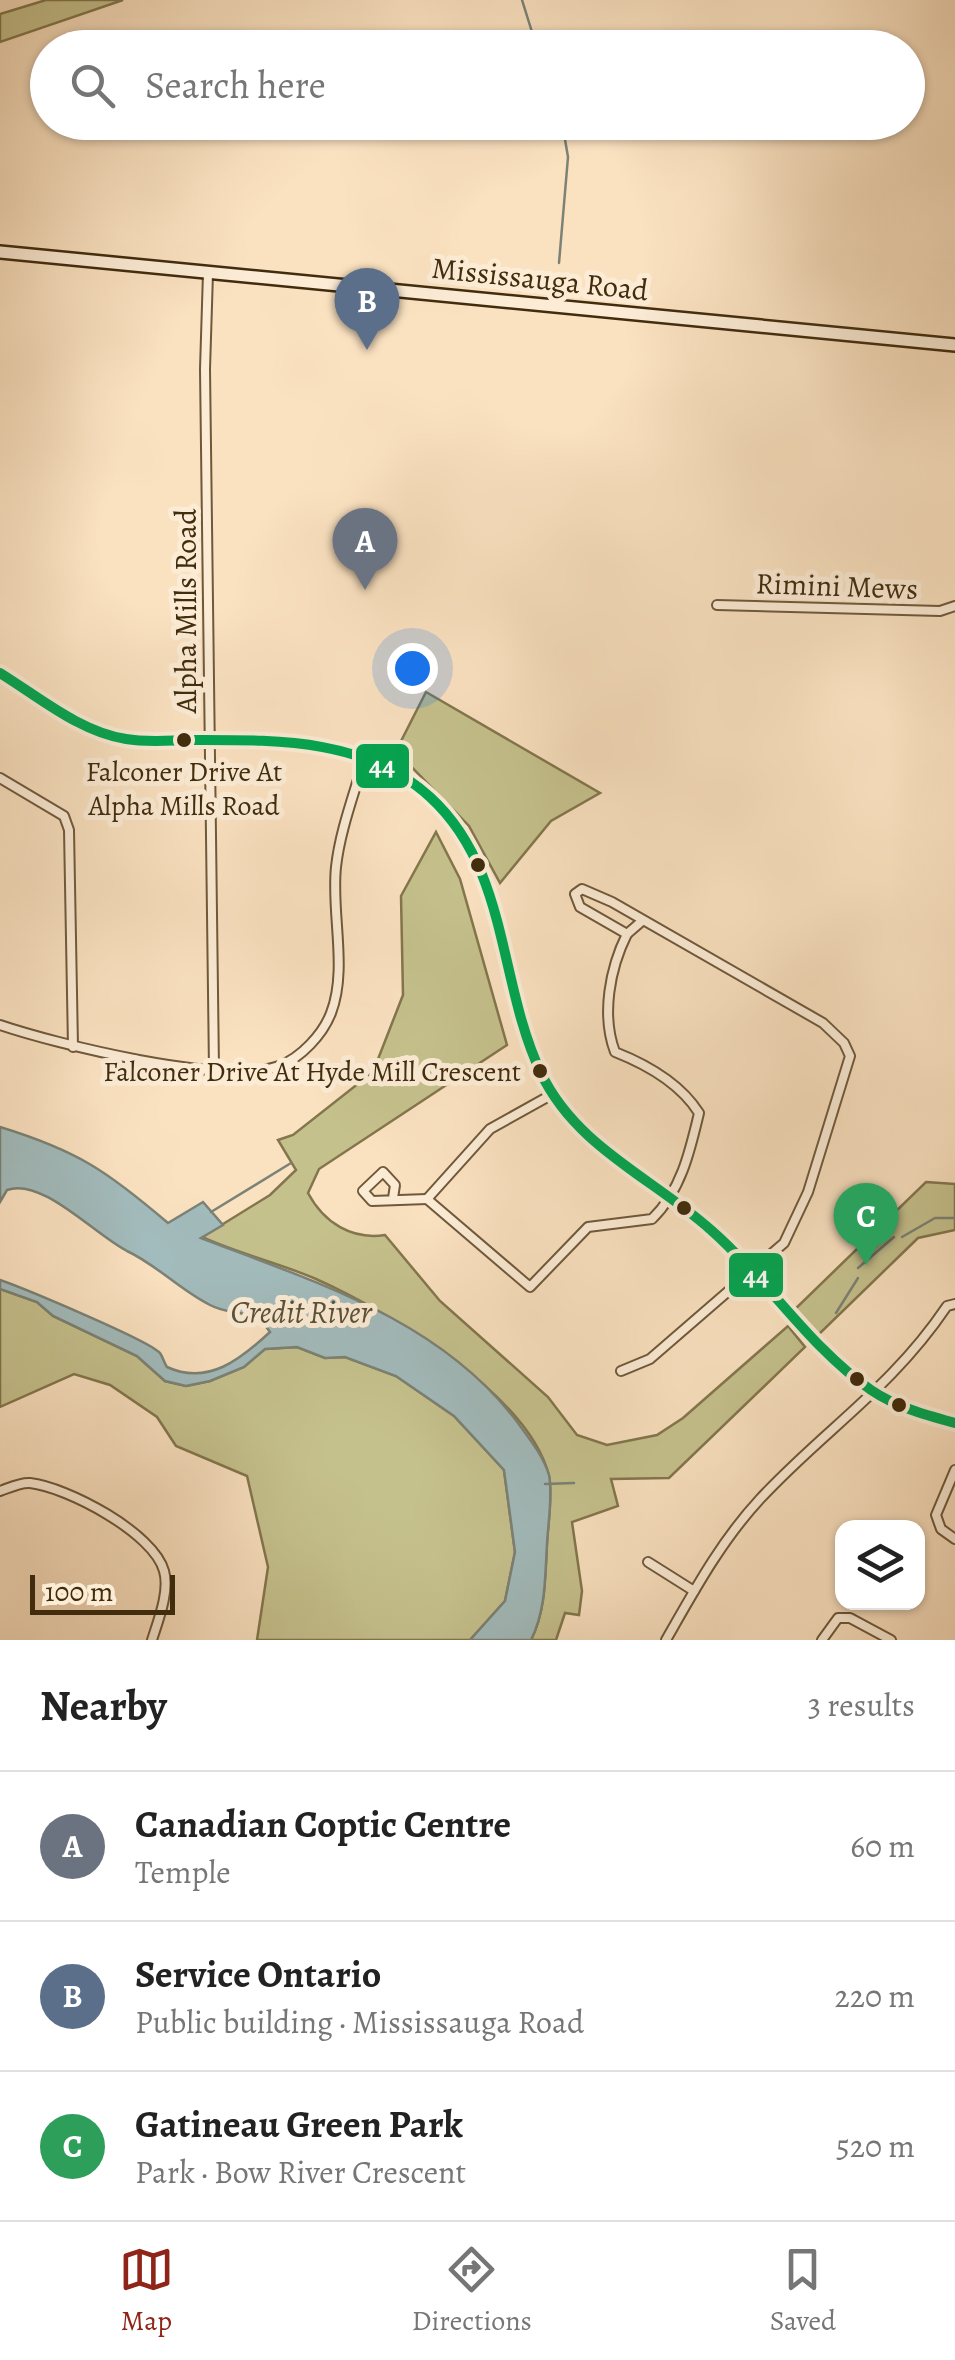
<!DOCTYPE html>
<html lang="en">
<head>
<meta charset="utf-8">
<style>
  :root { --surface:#fff; --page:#f2f2f2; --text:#222; --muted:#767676; --line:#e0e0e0; --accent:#8f2418 }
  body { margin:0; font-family:Alegreya,serif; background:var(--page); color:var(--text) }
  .controls { position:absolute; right:30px; bottom:30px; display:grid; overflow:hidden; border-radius:20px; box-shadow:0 2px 8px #0004 }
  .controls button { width:90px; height:90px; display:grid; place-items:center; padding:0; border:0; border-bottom:2px solid var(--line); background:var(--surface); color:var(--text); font:50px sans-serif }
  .scale { position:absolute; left:30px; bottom:25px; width:145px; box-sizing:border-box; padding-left:10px; border:5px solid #412c0d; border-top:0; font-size:28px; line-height:35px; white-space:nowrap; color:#412c0d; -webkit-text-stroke:8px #fcecd6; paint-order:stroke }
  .you { position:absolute; left:412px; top:668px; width:35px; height:35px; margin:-25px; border:8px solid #fff; border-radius:50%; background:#1a73e8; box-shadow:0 0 0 15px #1a73e833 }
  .badge { display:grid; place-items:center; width:65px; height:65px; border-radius:50%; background:var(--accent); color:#fff; font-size:32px; font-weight:700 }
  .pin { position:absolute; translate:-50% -82px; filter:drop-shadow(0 2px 5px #0008) }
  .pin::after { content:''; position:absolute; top:52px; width:35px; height:30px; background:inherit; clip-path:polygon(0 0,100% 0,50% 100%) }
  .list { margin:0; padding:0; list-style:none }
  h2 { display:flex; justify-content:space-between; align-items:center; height:130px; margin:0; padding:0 40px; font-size:42px }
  h2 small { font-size:32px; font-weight:400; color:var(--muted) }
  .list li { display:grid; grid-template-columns:65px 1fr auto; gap:30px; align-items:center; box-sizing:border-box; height:150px; padding:0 40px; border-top:2px solid var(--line) }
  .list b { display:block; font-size:38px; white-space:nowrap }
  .list p { margin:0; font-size:32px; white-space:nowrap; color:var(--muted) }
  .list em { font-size:32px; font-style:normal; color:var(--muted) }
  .icon { flex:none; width:55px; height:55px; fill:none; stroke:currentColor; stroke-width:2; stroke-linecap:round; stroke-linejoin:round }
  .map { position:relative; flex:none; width:955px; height:1640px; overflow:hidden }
  .search { position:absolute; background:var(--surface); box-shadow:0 2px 8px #0004; left:30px; right:30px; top:30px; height:110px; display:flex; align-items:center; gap:25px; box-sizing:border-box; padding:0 35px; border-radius:55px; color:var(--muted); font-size:38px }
  .sheet { height:580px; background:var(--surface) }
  nav { display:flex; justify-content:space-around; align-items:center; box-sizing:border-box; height:140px; border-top:2px solid var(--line); background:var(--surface); font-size:28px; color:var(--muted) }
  nav a { display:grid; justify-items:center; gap:5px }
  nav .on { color:var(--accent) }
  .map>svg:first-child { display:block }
  .green { fill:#c5c18d; stroke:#83764d; stroke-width:2.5 }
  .water { fill:#a2bbbc; stroke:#7b8276; stroke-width:2.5 }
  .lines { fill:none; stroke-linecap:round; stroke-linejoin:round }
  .stream { stroke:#7b8276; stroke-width:2.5 }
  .street-casing { stroke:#6f593a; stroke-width:12 }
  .secondary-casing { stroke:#412c0d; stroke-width:16 }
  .street { stroke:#fcecd6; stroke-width:8 }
  .secondary { stroke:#fcecd6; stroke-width:11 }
  .bus-1-casing { stroke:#fcecd6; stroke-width:18 }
  .bus-1 { stroke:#00a651; stroke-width:10 }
  .bus-dot { fill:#412c0d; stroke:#fcecd6; stroke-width:4 }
  .labels { text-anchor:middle; stroke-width:10; stroke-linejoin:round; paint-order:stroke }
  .bus-label { font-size:28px; fill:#412c0d; stroke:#fcecd6 }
  .street-label { font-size:30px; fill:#412c0d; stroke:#fcecd6 }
  .water-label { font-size:32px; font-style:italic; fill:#595039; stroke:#fcecd6 }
  .line-badge { stroke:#fcecd6; stroke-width:4 }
  .badge-label { font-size:28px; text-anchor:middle; font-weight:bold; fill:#fff }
</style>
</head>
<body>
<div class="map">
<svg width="955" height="1640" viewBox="0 0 955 1640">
  <rect width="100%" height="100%" fill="#fae1c0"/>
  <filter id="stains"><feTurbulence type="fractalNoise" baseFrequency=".002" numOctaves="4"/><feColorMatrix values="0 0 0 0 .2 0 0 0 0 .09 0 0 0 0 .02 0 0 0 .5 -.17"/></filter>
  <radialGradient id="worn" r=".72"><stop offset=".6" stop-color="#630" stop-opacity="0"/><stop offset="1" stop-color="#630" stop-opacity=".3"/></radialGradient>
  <!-- green -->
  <g class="green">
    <path d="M 46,0 L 123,0 L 0,42 L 0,14 Z"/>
    <path d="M 426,692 L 600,793 L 551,821 L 500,883 L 469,826 L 396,751 Z"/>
    <path d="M 436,832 L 460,879 L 507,1045 L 319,1169 L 308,1193 C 324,1223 352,1240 385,1235 L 440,1301 L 548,1397 L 577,1435 L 607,1445 L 657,1435 L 683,1418 L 788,1326 L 805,1347 L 669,1478 L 611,1479 L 618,1506 L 572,1522 L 582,1591 L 579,1615 L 565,1613 L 556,1640 L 531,1640 C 546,1610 545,1577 547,1544 C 548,1523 553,1495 549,1476 C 529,1394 387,1311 316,1279 C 279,1263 239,1254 202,1237 L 270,1195 L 296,1170 L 278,1140 L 293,1135 L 373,1072 L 403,995 L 401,896 Z"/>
    <path d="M 926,1182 L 955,1184 L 955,1230 L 918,1238 L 814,1339 L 790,1314 Z"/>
    <path d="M 0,1289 L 37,1302 L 53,1316 L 137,1356 L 165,1381 L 186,1386 L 210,1381 L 244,1367 L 265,1349 L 297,1347 L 325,1358 L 345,1357 L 396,1376 L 454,1416 L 504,1470 L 515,1552 L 505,1601 L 470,1640 L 257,1640 L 268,1567 L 247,1476 L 176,1446 L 157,1417 L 110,1385 L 74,1374 L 0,1407 Z"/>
  </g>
  <!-- water -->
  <path class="water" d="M 0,1127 C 78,1151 107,1171 168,1223 L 203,1202 L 223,1225 L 201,1238 C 315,1282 441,1320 518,1423 C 529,1438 544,1457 549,1475 C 553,1495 548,1523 547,1544 C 545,1577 546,1610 531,1640 L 470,1640 L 505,1601 L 515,1552 L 504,1470 L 454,1416 L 396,1376 L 345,1357 L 325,1358 L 297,1347 L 265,1349 L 244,1367 L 210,1381 L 186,1386 L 165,1381 L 137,1356 L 53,1316 L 37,1302 L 0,1289 L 0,1280 C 23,1288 148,1340 160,1353 C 163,1357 164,1363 167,1367 C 208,1386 241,1359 270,1332 C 253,1307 233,1317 210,1305 C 180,1290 157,1265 127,1251 C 95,1235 42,1177 7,1190 L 0,1202 Z"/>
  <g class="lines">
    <!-- stream -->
    <g class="stream">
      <path d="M 522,0 L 537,48"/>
      <path d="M 559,263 L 568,157 L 562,122"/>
      <path d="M 211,1212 L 291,1163"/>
      <path d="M 902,1237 L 935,1218 L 955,1218"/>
      <path d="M 858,1268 L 894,1237"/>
      <path d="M 836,1313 L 858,1278"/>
      <path d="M 545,1484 L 574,1483"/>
    </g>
    <defs>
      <g id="street">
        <path d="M 208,273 L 205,369 L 214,1069"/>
        <path d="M 717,605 L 940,611 L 955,606"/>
        <path d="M 0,673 C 37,695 78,727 120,738 C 141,743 166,740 188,740 C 274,740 363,734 431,797 C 512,871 497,982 541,1074 C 578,1152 651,1177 711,1230 C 798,1306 829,1398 955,1423"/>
        <path d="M 0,778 L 64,816 L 69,830 L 73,1047"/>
        <path d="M 0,1025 C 56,1044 225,1086 279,1066 C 301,1058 323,1034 331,1013 C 348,969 331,913 336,867 C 340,830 355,792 365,756"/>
        <path d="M 551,1095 L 490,1129 L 427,1199 L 530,1287 L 588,1227 L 652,1219 C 681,1191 690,1151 699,1113 C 680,1083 648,1065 615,1052 C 601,1015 610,968 627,934"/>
        <path d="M 393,1198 L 395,1185 L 383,1172 L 363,1191 L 372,1201 L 427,1199"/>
        <path d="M 621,1371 L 650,1359 L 784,1243 L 808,1192 L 850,1056 L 844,1043 L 823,1023 L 612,902 L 582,889 L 575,894 L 580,907 L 627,934 L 642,921"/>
        <path d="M 955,1470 L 936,1515 L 941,1529 L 955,1539"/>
        <path d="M 0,1491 C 9,1488 21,1482 30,1483 C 67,1487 154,1533 164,1571 C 170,1591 158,1621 152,1640"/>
        <path d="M 648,1562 L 694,1591"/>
        <path d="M 666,1640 C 694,1591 721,1541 760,1499 C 825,1429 891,1389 947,1306 L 955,1304"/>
        <path d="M 822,1640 L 838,1618 L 850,1618 L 891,1640"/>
      </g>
      <path id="secondary" d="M 0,252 L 955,345"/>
    </defs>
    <!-- street casing -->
    <use href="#street" class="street-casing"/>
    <!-- secondary casing -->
    <use href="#secondary" class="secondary-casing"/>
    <!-- street -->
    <use href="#street" class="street"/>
    <!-- secondary -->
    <use href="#secondary" class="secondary"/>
    <defs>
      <path id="bus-1" d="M 0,673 C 39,697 80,732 126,739 C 149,743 172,740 194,740 C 276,740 366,738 430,797 C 509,869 498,983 541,1073 C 576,1147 653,1178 711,1230 C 768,1280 808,1346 871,1390 C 896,1407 926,1415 955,1423"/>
    </defs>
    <!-- bus-1 casing -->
    <use href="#bus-1" class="bus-1-casing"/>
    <!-- bus-1 -->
    <use href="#bus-1" class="bus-1"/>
  </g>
  <!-- markers -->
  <g class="bus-dot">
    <circle cx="184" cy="740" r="9"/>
    <circle cx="478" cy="865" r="9"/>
    <circle cx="540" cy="1071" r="9"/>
    <circle cx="684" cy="1208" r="9"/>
    <circle cx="857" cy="1379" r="9"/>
    <circle cx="899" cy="1405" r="9"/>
  </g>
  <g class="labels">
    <!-- bus labels -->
    <g class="bus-label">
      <text x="184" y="781">Falconer Drive At<tspan x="184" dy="34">Alpha Mills Road</tspan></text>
      <text x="521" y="1081" text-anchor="end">Falconer Drive At Hyde Mill Crescent</text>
    </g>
    <!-- street labels -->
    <g class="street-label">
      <text transform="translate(540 279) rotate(6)" y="10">Mississauga Road</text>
      <text transform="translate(837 586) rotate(2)" y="10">Rimini Mews</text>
      <text transform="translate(186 611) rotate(-90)" y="10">Alpha Mills Road</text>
    </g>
    <!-- water labels -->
    <g class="water-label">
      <text x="301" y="1323">Credit River</text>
    </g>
  </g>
  <g class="line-badge">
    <rect x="354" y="742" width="57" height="48" rx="10" fill="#00a651"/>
    <rect x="727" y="1251" width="58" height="48" rx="10" fill="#00a651"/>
  </g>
  <g class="badge-label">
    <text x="382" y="775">44</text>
    <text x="756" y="1285">44</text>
  </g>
  <rect width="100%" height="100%" filter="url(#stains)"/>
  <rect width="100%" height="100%" fill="url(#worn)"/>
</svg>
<div class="controls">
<button><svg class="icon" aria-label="layers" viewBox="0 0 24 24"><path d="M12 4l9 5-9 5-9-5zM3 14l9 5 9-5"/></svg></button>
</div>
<div class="scale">100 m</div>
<div class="you"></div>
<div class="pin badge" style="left:365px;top:590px;background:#6b7280">A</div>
<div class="pin badge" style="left:367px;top:350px;background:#5c6f8a">B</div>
<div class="pin badge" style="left:866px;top:1265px;background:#2e9e5b">C</div>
<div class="search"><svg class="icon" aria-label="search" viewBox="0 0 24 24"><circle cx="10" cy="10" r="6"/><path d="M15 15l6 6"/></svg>Search here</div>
</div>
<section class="sheet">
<h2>Nearby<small>3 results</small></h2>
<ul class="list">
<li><span class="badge" style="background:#6b7280">A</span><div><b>Canadian Coptic Centre</b><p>Temple</p></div><em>60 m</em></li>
<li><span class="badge" style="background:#5c6f8a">B</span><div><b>Service Ontario</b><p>Public building · Mississauga Road</p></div><em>220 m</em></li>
<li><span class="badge" style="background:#2e9e5b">C</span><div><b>Gatineau Green Park</b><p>Park · Bow River Crescent</p></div><em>520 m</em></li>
</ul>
</section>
<nav>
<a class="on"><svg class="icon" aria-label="map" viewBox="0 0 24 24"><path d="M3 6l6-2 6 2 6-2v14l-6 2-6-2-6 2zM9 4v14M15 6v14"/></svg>Map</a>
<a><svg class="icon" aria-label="directions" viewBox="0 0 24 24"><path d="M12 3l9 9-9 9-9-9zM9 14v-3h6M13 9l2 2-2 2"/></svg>Directions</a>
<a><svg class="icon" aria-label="saved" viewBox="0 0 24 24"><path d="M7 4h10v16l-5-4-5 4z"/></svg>Saved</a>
</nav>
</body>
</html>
